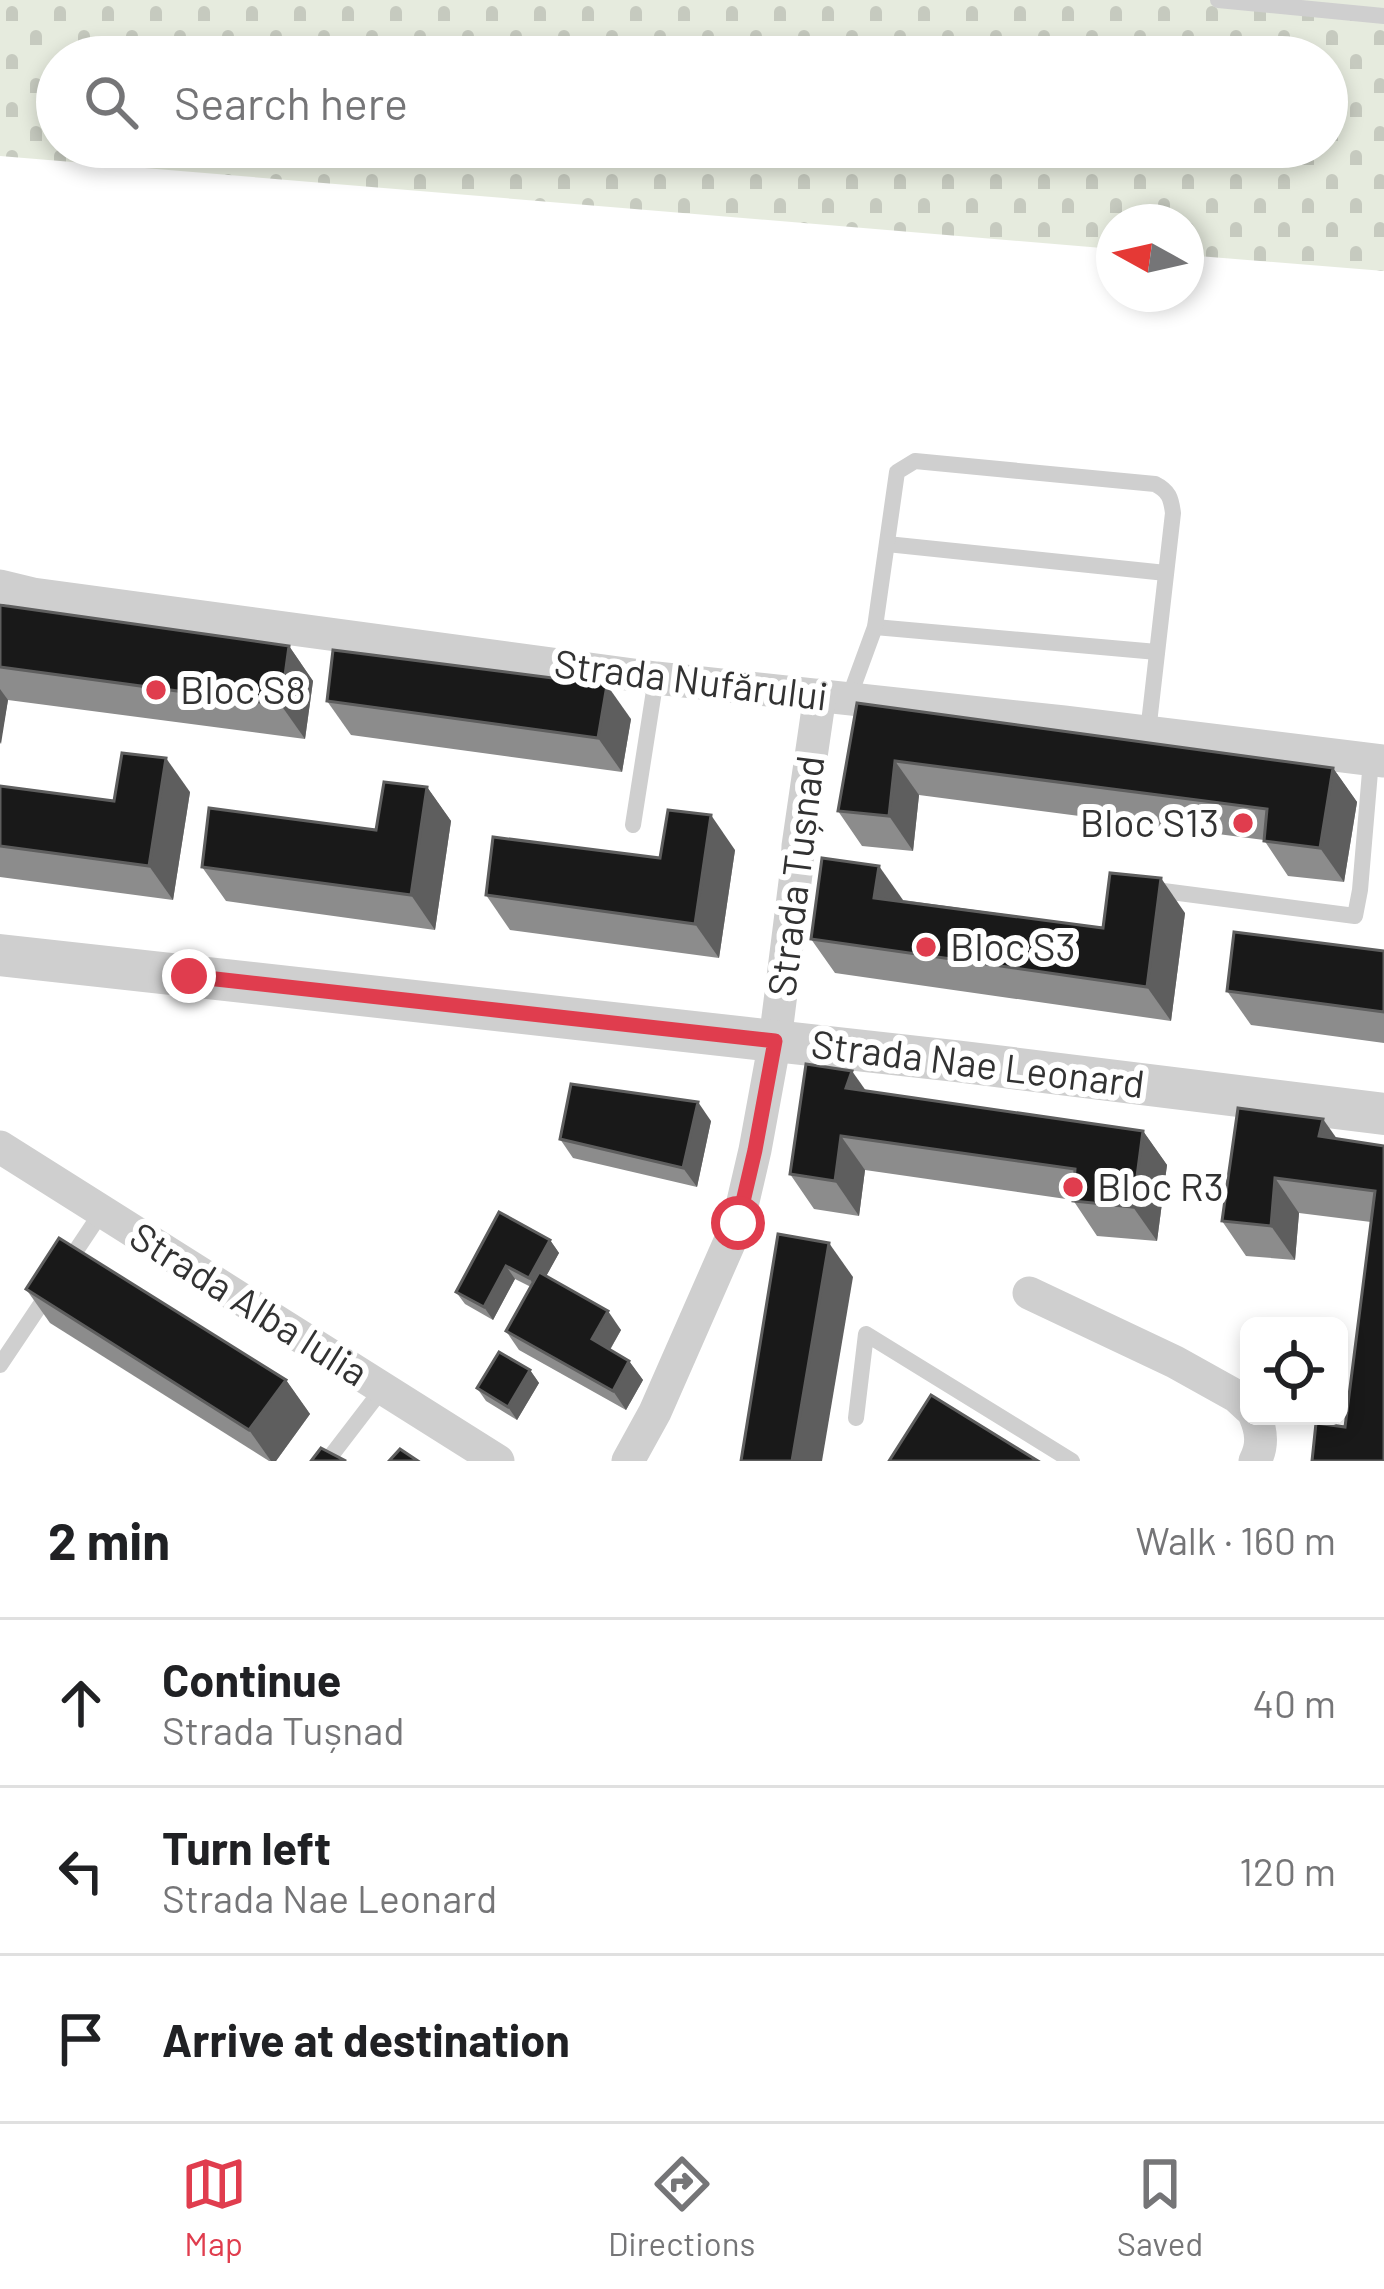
<!DOCTYPE html>
<html lang="en">
<head>
<meta charset="utf-8">
<style>
  :root { --surface:#fff; --page:#f2f2f2; --text:#202124; --muted:#757577; --line:#e0e0e0; --accent:#e03d4e }
  body { margin:0; font-family:Barlow,sans-serif; background:var(--page); color:var(--text) }
  .controls { position:absolute; right:36px; bottom:36px; display:grid; overflow:hidden; border-radius:18px; box-shadow:0 6px 18px #0003 }
  .controls button { width:108px; height:108px; display:grid; place-items:center; padding:0; border:0; border-bottom:3px solid var(--line); background:var(--surface); color:var(--text); font:60px sans-serif }
  .compass { position:absolute; left:1096px; top:204px; width:108px; height:108px; border-radius:50%; background:var(--surface); box-shadow:0 6px 18px #0003; rotate:278deg }
  .stop { position:absolute; width:36px; height:36px; margin:-27px; border:9px solid #e03d4e; border-radius:50%; background:#fff }
  .stop.end { background:#e03d4e; border-color:#fff; box-shadow:0 3px 12px #0008 }
  .list { margin:0; padding:0; list-style:none }
  h2 { display:flex; justify-content:space-between; align-items:center; height:156px; margin:0; padding:0 48px; font-size:51px }
  h2 small { font-size:39px; font-weight:400; color:var(--muted) }
  .list li { display:grid; grid-template-columns:78px 1fr auto; gap:36px; align-items:center; box-sizing:border-box; height:168px; padding:0 48px; border-top:3px solid var(--line) }
  .list b { display:block; font-size:45px; white-space:nowrap }
  .list p { margin:0; font-size:39px; white-space:nowrap; color:var(--muted) }
  .list em { font-size:39px; font-style:normal; color:var(--muted) }
  .icon { flex:none; width:66px; height:66px; fill:none; stroke:currentColor; stroke-width:2; stroke-linecap:round; stroke-linejoin:round }
  .map { position:relative; flex:none; width:1384px; height:1461px; overflow:hidden }
  .search { position:absolute; background:var(--surface); box-shadow:0 6px 18px #0003; left:36px; right:36px; top:36px; height:132px; display:flex; align-items:center; gap:30px; box-sizing:border-box; padding:0 42px; border-radius:66px; color:var(--muted); font-size:45px }
  .sheet { height:660px; background:var(--surface) }
  nav { display:flex; justify-content:space-around; align-items:center; box-sizing:border-box; height:168px; border-top:3px solid var(--line); background:var(--surface); font-size:33px; color:var(--muted) }
  nav a { display:grid; justify-items:center; gap:6px }
  nav .on { color:var(--accent) }
  .map>svg:first-child { display:block }
  .cemetery { fill:url(#cemetery-stones); fill-rule:evenodd }
  .lines { fill:none; stroke-linecap:round; stroke-linejoin:round }
  .service { stroke:#cfcfcf; stroke-width:16 }
  .minor { stroke:#cfcfcf; stroke-width:33 }
  .tertiary { stroke:#cfcfcf; stroke-width:42 }
  .wall { fill:#8c8c8c }
  .shaded-wall { fill:#5e5e5e }
  .building { fill:#191919; stroke:#5e5e5e; stroke-width:3 }
  .route { stroke:#e03d4e; stroke-width:15 }
  .poi-dot { fill:#e03d4e; stroke:#fff; stroke-width:4.5 }
  .labels { text-anchor:middle; stroke-width:12; stroke-linejoin:round; paint-order:stroke }
  .street-label { font-size:39px; fill:#323232; stroke:#fff }
  .poi-label { font-size:39px; fill:#323232; stroke:#fff; text-anchor:start }
</style>
</head>
<body>
<div class="map">
<svg width="1384" height="1461" viewBox="0 0 1384 1461">
  <defs>
    <pattern id="cemetery-stones" width="16" height="16" patternUnits="userSpaceOnUse" patternTransform="scale(3)"><rect width="16" height="16" fill="#e6ebde"/><path d="M2 7V4a2 2 0 0 1 4 0v3zM10 15v-3a2 2 0 0 1 4 0v3z" fill="#c6cabf"/></pattern>
  </defs>
  <rect width="100%" height="100%" fill="#fff"/>
  <!-- cemetery -->
  <path class="cemetery" d="M 0,0 L 1384,0 L 1384,271 L 1186,255 L 1186,222 L 1114,222 L 1114,249 L 0,156 ZM 57,57 L 1327,57 L 1327,147 L 57,147 Z"/>
  <g class="lines">
    <!-- service -->
    <g class="service">
      <path d="M 1218,0 L 1384,16"/>
      <path d="M 887,544 L 1166,573"/>
      <path d="M 875,627 L 1157,652"/>
      <path d="M 849,698 L 875,627 L 897,472 L 915,461 L 1155,484 C 1169,491 1171,498 1173,513 L 1148,732"/>
      <path d="M 633,825 L 656,678"/>
      <path d="M 1148,889 L 1355,916 L 1360,890 L 1371,760"/>
      <path d="M 65,1267 L 101,1213"/>
      <path d="M 0,1365 L 51,1289"/>
      <path d="M 856,1418 L 866,1334 L 1072,1461"/>
      <path d="M 327,1461 L 383,1388"/>
    </g>
    <!-- minor -->
    <g class="minor">
      <path d="M 0,586 L 33,594 L 656,678 L 1064,722 L 1384,761"/>
      <path d="M 0,1147 L 498,1461"/>
      <path d="M 1029,1293 L 1175,1362 L 1236,1396 L 1249,1408"/>
      <path d="M 628,1461 L 655,1412 L 738,1223 L 755,1150 L 775,1041 L 797,866 L 798,846 L 820,695"/>
      <path d="M 1255,1461 C 1263,1446 1262,1432 1255,1416"/>
    </g>
    <!-- tertiary -->
    <path class="tertiary" d="M 0,955 L 955,1061 L 1384,1114"/>
  </g>
  <!-- wall -->
  <g class="wall">
    <path d="M 0,605 L 289,646 L 313,681 L 305,739 L 8,700 L 0,744 Z"/>
    <path d="M 327,701 L 631,719 L 622,772 L 351,735 Z"/>
    <path d="M 857,703 L 1333,768 L 1357,802 L 1344,882 L 1288,876 L 1264,840 L 919,795 L 913,851 L 862,846 L 838,811 Z"/>
    <path d="M 0,786 L 114,801 L 190,792 L 173,900 L 0,877 Z"/>
    <path d="M 427,787 L 451,821 L 435,930 L 226,901 L 202,867 L 376,830 Z"/>
    <path d="M 735,850 L 719,958 L 510,930 L 486,895 L 660,858 Z"/>
    <path d="M 903,900 L 1103,928 L 1185,913 L 1171,1021 L 835,973 L 811,939 Z"/>
    <path d="M 1384,951 L 1384,1043 L 1251,1025 L 1227,991 Z"/>
    <path d="M 866,1091 L 1143,1131 L 1167,1165 L 1157,1241 L 1097,1236 L 1073,1200 L 865,1170 L 859,1216 L 814,1209 L 790,1174 Z"/>
    <path d="M 1238,1108 L 1337,1139 L 1384,1146 L 1345,1427 L 1371,1222 L 1299,1213 L 1295,1260 L 1246,1256 L 1222,1221 Z"/>
    <path d="M 711,1121 L 697,1187 L 573,1158 L 560,1139 Z"/>
    <path d="M 550,1240 L 559,1253 L 546,1276 L 621,1330 L 610,1350 L 629,1361 L 643,1380 L 626,1410 L 519,1350 L 506,1331 L 531,1287 L 515,1279 L 493,1320 L 465,1304 L 456,1292 Z"/>
    <path d="M 26,1289 L 286,1380 L 310,1414 L 276,1461 L 269,1461 L 50,1323 Z"/>
    <path d="M 530,1370 L 539,1383 L 517,1420 L 486,1401 L 477,1388 Z"/>
  </g>
  <!-- shaded-wall -->
  <g class="shaded-wall">
    <path d="M 289,646 L 313,681 L 305,739 L 281,705 Z"/>
    <path d="M 607,685 L 631,719 L 622,772 L 598,738 Z"/>
    <path d="M 0,689 L 8,700 L 1,744 L 0,742 Z"/>
    <path d="M 166,758 L 190,792 L 173,900 L 149,866 Z"/>
    <path d="M 895,761 L 919,795 L 913,851 L 889,816 Z"/>
    <path d="M 1333,768 L 1357,802 L 1344,882 L 1320,848 Z"/>
    <path d="M 427,787 L 451,821 L 435,930 L 411,895 Z"/>
    <path d="M 711,815 L 735,850 L 719,958 L 695,924 Z"/>
    <path d="M 879,866 L 903,900 L 898,932 L 874,898 Z"/>
    <path d="M 1161,878 L 1185,913 L 1171,1021 L 1147,987 Z"/>
    <path d="M 852,1071 L 876,1105 L 846,1088 Z"/>
    <path d="M 698,1102 L 711,1121 L 697,1187 L 683,1168 Z"/>
    <path d="M 1323,1119 L 1347,1153 L 1319,1136 Z"/>
    <path d="M 1143,1131 L 1167,1165 L 1157,1241 L 1133,1207 Z"/>
    <path d="M 841,1136 L 865,1170 L 859,1216 L 835,1181 Z"/>
    <path d="M 1275,1178 L 1299,1213 L 1295,1260 L 1271,1226 Z"/>
    <path d="M 550,1240 L 559,1253 L 538,1291 L 529,1278 Z"/>
    <path d="M 829,1243 L 853,1277 L 822,1461 L 792,1461 Z"/>
    <path d="M 506,1266 L 515,1279 L 493,1320 L 484,1307 Z"/>
    <path d="M 608,1311 L 621,1330 L 605,1358 L 592,1339 Z"/>
    <path d="M 629,1361 L 643,1380 L 626,1410 L 613,1391 Z"/>
    <path d="M 530,1370 L 539,1383 L 517,1420 L 508,1407 Z"/>
    <path d="M 286,1380 L 310,1414 L 276,1461 L 271,1461 L 249,1430 Z"/>
  </g>
  <!-- building -->
  <g class="building">
    <path d="M 0,605 L 289,646 L 281,705 L 0,667 Z"/>
    <path d="M 333,650 L 607,685 L 598,738 L 327,701 Z"/>
    <path d="M 857,703 L 1333,768 L 1320,848 L 1264,841 L 1267,809 L 895,761 L 889,816 L 838,811 Z"/>
    <path d="M 122,753 L 166,758 L 149,866 L 0,846 L 0,786 L 114,801 Z"/>
    <path d="M 384,782 L 427,787 L 411,895 L 202,867 L 209,808 L 376,830 Z"/>
    <path d="M 668,810 L 711,815 L 695,924 L 486,895 L 493,837 L 660,858 Z"/>
    <path d="M 822,858 L 879,866 L 874,898 L 1103,928 L 1110,873 L 1161,878 L 1147,987 L 811,939 Z"/>
    <path d="M 1234,932 L 1384,951 L 1384,1012 L 1227,991 Z"/>
    <path d="M 806,1064 L 852,1071 L 846,1088 L 1143,1131 L 1133,1207 L 1073,1201 L 1075,1169 L 841,1136 L 835,1181 L 790,1174 Z"/>
    <path d="M 571,1084 L 698,1102 L 683,1168 L 560,1139 Z"/>
    <path d="M 1238,1108 L 1323,1119 L 1319,1136 L 1384,1146 L 1384,1461 L 1312,1461 L 1316,1423 L 1345,1427 L 1375,1191 L 1275,1178 L 1271,1226 L 1222,1221 Z"/>
    <path d="M 499,1212 L 550,1240 L 529,1278 L 506,1266 L 484,1307 L 456,1292 Z"/>
    <path d="M 778,1234 L 829,1243 L 792,1461 L 741,1461 Z"/>
    <path d="M 59,1238 L 286,1380 L 249,1430 L 26,1289 Z"/>
    <path d="M 539,1272 L 608,1311 L 592,1339 L 629,1361 L 613,1391 L 506,1331 Z"/>
    <path d="M 499,1352 L 530,1370 L 508,1407 L 477,1388 Z"/>
    <path d="M 931,1395 L 1038,1461 L 889,1461 Z"/>
    <path d="M 321,1448 L 346,1461 L 311,1461 Z"/>
    <path d="M 400,1449 L 418,1461 L 389,1461 Z"/>
  </g>
  <g class="lines">
    <!-- route -->
    <path class="route" d="M 189,976 L 775,1041 L 755,1150 L 738,1223"/>
  </g>
  <!-- markers -->
  <g class="poi-dot">
    <circle cx="156" cy="690" r="12"/>
    <circle cx="1243" cy="823" r="12"/>
    <circle cx="926" cy="947" r="12"/>
    <circle cx="1073" cy="1187" r="12"/>
  </g>
  <g class="labels">
    <!-- street labels -->
    <g class="street-label">
      <text transform="translate(691 680) rotate(7)" y="14">Strada Nufărului</text>
      <text transform="translate(796 876) rotate(-83)" y="14">Strada Tușnad</text>
      <text transform="translate(978 1064) rotate(7)" y="14">Strada Nae Leonard</text>
      <text transform="translate(249 1304) rotate(32)" y="14">Strada Alba Iulia</text>
    </g>
    <!-- poi labels -->
    <g class="poi-label">
      <text x="180" y="704">Bloc S8</text>
      <text x="1219" y="837" text-anchor="end">Bloc S13</text>
      <text x="950" y="961">Bloc S3</text>
      <text x="1097" y="1201">Bloc R3</text>
    </g>
  </g>
</svg>
<div class="controls">
<button><svg class="icon" aria-label="locate" viewBox="0 0 24 24"><circle cx="12" cy="12" r="6"/><path d="M12 2v4M12 18v4M2 12h4M18 12h4"/></svg></button>
</div>
<svg class="compass" viewBox="-18 -18 36 36"><path d="M0-13l5 13h-10z" fill="#e53935"/><path d="M0 13l5-13h-10z" fill="#757577"/></svg>
<div class="stop" style="left:738px;top:1223px"></div>
<div class="stop end" style="left:189px;top:976px"></div>
<div class="search"><svg class="icon" aria-label="search" viewBox="0 0 24 24"><circle cx="10" cy="10" r="6"/><path d="M15 15l6 6"/></svg>Search here</div>
</div>
<section class="sheet">
<h2>2 min<small>Walk · 160 m</small></h2>
<ul class="list">
<li><svg class="icon" aria-label="ahead" viewBox="0 0 24 24"><path d="M12 20V5M6 11l6-6 6 6"/></svg><div><b>Continue</b><p>Strada Tușnad</p></div><em>40 m</em></li>
<li><svg class="icon" aria-label="left" viewBox="0 0 24 24"><path d="M17 20v-9H6M10 6l-5 5 5 5"/></svg><div><b>Turn left</b><p>Strada Nae Leonard</p></div><em>120 m</em></li>
<li><svg class="icon" aria-label="arrive" viewBox="0 0 24 24"><path d="M6 21V4h12l-3 4 3 4H6"/></svg><div><b>Arrive at destination</b></div></li>
</ul>
</section>
<nav>
<a class="on"><svg class="icon" aria-label="map" viewBox="0 0 24 24"><path d="M3 6l6-2 6 2 6-2v14l-6 2-6-2-6 2zM9 4v14M15 6v14"/></svg>Map</a>
<a><svg class="icon" aria-label="directions" viewBox="0 0 24 24"><path d="M12 3l9 9-9 9-9-9zM9 14v-3h6M13 9l2 2-2 2"/></svg>Directions</a>
<a><svg class="icon" aria-label="saved" viewBox="0 0 24 24"><path d="M7 4h10v16l-5-4-5 4z"/></svg>Saved</a>
</nav>
</body>
</html>
